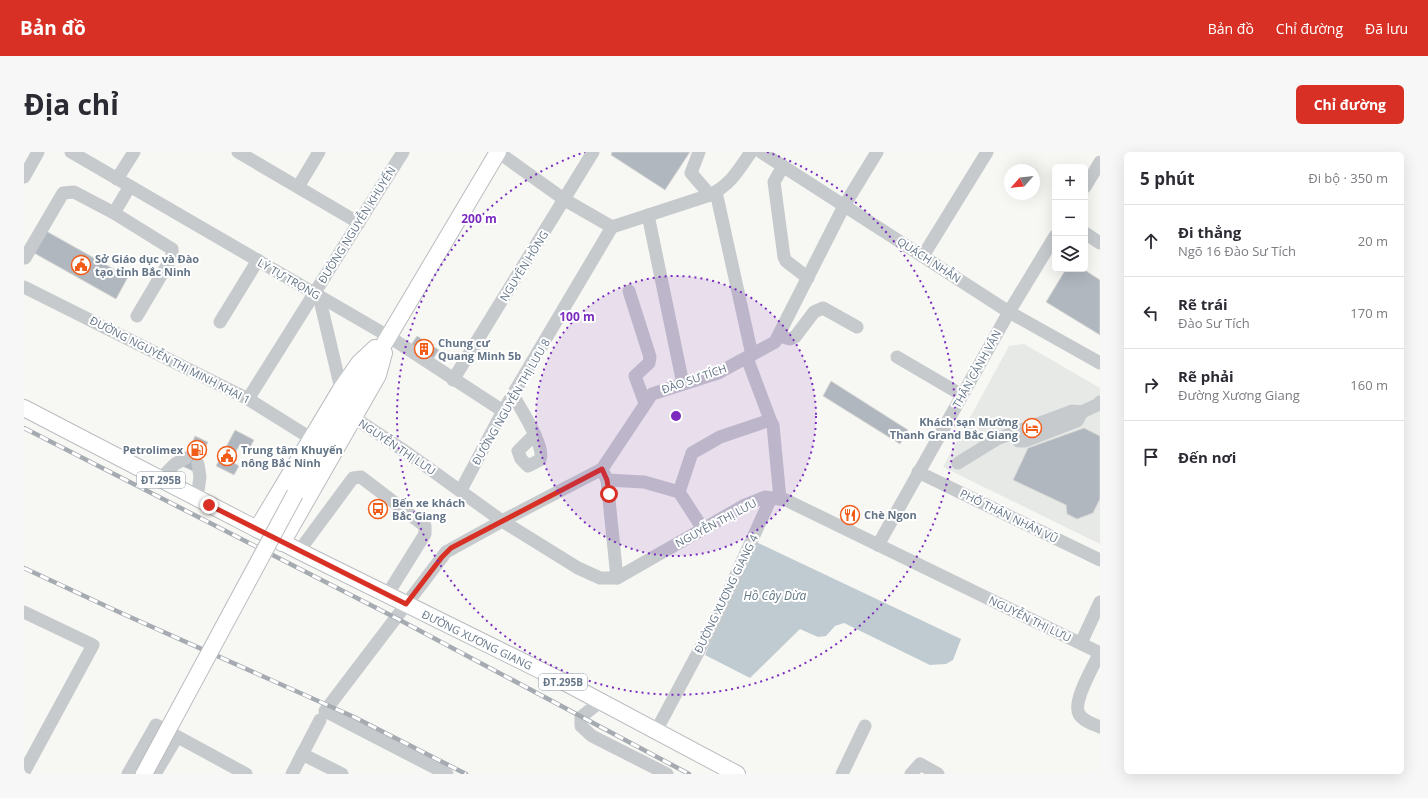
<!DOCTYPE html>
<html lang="vi">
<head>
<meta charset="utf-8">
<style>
  :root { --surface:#fff; --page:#f7f7f7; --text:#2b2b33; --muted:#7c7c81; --line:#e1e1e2; --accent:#d93025 }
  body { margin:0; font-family:"Open Sans",sans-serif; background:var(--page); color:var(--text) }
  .controls { position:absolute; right:12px; top:12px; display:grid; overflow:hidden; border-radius:6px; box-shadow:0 4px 16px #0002 }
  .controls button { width:36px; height:36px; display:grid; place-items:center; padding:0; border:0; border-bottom:1px solid var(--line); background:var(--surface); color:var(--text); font:20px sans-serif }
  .compass { position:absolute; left:980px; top:12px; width:36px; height:36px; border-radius:50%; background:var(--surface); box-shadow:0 4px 16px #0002; rotate:243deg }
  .stop { position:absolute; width:12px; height:12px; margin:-9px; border:3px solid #d93025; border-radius:50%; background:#fff }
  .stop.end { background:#d93025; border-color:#fff; box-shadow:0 1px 4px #0008 }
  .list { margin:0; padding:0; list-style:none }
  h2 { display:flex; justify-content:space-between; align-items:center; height:52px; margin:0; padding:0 16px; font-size:17px }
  h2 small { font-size:13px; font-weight:400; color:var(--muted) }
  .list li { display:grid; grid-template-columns:26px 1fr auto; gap:12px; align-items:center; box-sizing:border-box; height:72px; padding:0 16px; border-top:1px solid var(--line) }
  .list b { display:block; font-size:15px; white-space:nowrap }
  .list p { margin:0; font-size:13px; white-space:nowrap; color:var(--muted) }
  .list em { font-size:13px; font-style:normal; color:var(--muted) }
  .icon { flex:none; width:22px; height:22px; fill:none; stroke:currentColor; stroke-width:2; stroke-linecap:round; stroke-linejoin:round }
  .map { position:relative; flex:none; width:1076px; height:622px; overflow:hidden; border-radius:6px }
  header { display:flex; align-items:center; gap:24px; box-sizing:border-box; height:56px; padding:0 20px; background:var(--accent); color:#fff }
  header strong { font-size:19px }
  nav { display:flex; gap:22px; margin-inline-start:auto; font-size:14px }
  .intro { display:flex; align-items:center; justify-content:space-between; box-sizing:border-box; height:96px; padding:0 24px }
  h1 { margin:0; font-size:28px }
  .button { padding:10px 18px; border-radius:6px; background:var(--accent); color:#fff; font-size:14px; font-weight:700 }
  main { display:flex; gap:24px; padding:0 24px }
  aside { flex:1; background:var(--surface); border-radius:6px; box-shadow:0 4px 16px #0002 }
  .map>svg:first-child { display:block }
  .built { fill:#e7e9e7 }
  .water { fill:#c0cbd1 }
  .building { fill:#b0b7be; stroke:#d8d8d6 }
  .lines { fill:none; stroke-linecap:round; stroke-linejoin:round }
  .major-casing { stroke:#b9bdc1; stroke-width:18 }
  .minor { stroke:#c6cacd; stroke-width:13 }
  .major { stroke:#fff; stroke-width:16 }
  .rail-casing { stroke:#a6abb2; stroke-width:4.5 }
  .rail { stroke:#fff; stroke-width:3; stroke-dasharray:9; stroke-linecap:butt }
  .major-bridge-casing { stroke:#b9bdc1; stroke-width:18; stroke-linecap:butt }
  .major-bridge { stroke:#fff; stroke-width:16 }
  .route { stroke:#d93025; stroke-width:5 }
  .ring { fill:none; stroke:#7b2cbf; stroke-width:2; stroke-dasharray:2 4 }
  .labels { text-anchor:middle; stroke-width:4; stroke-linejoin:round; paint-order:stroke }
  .shield { fill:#fff; stroke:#929eab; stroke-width:1 }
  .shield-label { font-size:10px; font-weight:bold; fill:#637487 }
  .street-label { font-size:11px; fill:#637487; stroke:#fff }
  .poi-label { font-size:11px; font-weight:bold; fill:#637487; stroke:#fff; text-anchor:start }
  .water-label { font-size:12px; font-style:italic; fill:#5f7783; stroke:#fff }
  .centre { fill:#7b2cbf; stroke:#fff; stroke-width:2 }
  .ring-label { font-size:12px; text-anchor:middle; font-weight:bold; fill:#7b2cbf; stroke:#fff; stroke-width:4; stroke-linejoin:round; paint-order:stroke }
</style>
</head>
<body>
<header>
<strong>Bản đồ</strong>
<nav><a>Bản đồ</a><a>Chỉ đường</a><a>Đã lưu</a></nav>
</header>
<div class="intro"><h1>Địa chỉ</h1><a class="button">Chỉ đường</a></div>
<main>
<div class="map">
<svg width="1076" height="622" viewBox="0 0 1076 622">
  <rect width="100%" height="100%" fill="#f7f7f3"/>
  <!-- built -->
  <path class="built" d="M 1000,192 L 1076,236 L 1076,392 L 919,315 L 985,194 Z"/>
  <!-- water -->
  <path class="water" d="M 732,390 L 937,487 L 929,508 L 922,512 L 906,513 L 820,471 L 811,474 L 802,484 L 794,485 L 776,477 L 726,526 L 681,503 Z"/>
  <!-- building -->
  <g class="building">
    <path d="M 588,0 L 666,0 L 641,38 L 587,3 Z"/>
    <path d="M 22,79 L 104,125 L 92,147 L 10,101 Z"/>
    <path d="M 1042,117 L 1059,117 L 1076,128 L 1076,183 L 1022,150 Z"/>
    <path d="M 393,184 L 415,198 L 407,210 L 385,196 Z"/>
    <path d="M 807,229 L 884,278 L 876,292 L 799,244 Z"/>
    <path d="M 1060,276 L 1076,284 L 1076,347 L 1069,361 L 1053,367 L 1043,362 L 1042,353 L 989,328 L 1004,296 Z"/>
    <path d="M 211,278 L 230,288 L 224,299 L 215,294 L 207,309 L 215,314 L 210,323 L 192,314 Z"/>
    <path d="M 171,284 L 184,290 L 171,320 L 158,314 Z"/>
  </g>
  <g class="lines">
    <defs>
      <g id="major">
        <path d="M 0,256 L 275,399 L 542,531 L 713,622"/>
        <path d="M 271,342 L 474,0"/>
        <path d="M 233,377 L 317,237 L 335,211 L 351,196"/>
        <path d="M 258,391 L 354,223 L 360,201"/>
      </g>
    </defs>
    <!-- major casing -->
    <use href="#major" class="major-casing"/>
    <!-- minor -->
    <g class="minor">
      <path d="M 47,0 L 364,184 L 479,259"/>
      <path d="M 214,0 L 335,71"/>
      <path d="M 474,0 L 541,48 L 588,75"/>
      <path d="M 675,0 L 667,21 L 686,43"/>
      <path d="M 737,0 L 985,160 L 1076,211"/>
      <path d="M 759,14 L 750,30 L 760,105 L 762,109 L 784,126"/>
      <path d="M 0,25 L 14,0"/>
      <path d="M 93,27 L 110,0"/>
      <path d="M 274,35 L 295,0"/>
      <path d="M 1061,35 L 1076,10"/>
      <path d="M 692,40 L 728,203"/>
      <path d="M 90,61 L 106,34"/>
      <path d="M 624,63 L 659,232"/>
      <path d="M 1061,81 L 1076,91"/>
      <path d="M 899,104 L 963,0"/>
      <path d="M 1,106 L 39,41 L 50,40 L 90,61 L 148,97 L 148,105 L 113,164"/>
      <path d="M 0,135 L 224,247 L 288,287"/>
      <path d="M 605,139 L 626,205 L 625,211 L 611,224 L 621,251"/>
      <path d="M 295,144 L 317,237"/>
      <path d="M 196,170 L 234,108"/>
      <path d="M 755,184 L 766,187 L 771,185 L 790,160 L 799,156 L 833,175"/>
      <path d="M 873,205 L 938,243"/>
      <path d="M 723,206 L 747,270"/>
      <path d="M 429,228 L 569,0"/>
      <path d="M 489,243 C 496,256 522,295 516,308 L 504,314 L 497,307 L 494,299 L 510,283"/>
      <path d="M 224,247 L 379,0"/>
      <path d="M 329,265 L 385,302 L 478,369 L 554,416 L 576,426 L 593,426 L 721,353 L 741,345 L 762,348 L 1076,501"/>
      <path d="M 991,280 L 995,289 L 1001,289 L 1053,269 L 1058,260"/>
      <path d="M 934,311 L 973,287 L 1048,259 L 1058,260 L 1075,252 L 1076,250"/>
      <path d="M 578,317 L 583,328 L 593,426"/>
      <path d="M 894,320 L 1076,408"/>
      <path d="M 136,327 L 151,312 L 162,306"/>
      <path d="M 583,328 L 620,330 L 655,340"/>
      <path d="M 437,338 L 479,259 L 588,75 L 686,43 C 707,32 714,19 727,0"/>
      <path d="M 173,346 L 176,325 L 174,312"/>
      <path d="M 679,377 L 655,340 L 668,301 L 696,285 L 743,269 L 747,270 L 749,273 L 756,347"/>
      <path d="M 854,393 L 985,160 L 1031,84"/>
      <path d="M 275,399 L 329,326 L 337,325 L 401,374 L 401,382 L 363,443"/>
      <path d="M 0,460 L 69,493 L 0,620"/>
      <path d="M 1057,491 L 1076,450"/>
      <path d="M 1076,500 C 1070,514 1048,549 1055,562 C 1059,569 1069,572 1076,575"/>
      <path d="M 576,550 L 557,565 L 557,574 L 568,584 L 643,622"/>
      <path d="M 632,579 L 692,467 L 747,346"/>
      <path d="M 278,602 L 318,622"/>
      <path d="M 104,622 L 132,573 L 222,622"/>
      <path d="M 131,622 L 153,585"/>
      <path d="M 268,622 L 296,568"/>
      <path d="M 423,622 L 301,559 L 422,400 L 478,369 L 578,317 L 628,242 L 694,221 L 751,190 L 820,54 L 853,0"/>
      <path d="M 818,622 L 841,574"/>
      <path d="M 887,622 L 896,612 L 914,622"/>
    </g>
    <!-- major -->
    <use href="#major" class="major"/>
    <defs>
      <g id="rail">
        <path d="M 0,276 L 372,466 L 665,622"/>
        <path d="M 0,416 L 97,461 L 330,565 L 442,622"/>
      </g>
    </defs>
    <!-- rail casing -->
    <use href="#rail" class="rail-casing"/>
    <!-- rail -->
    <use href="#rail" class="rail"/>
    <defs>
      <path id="major-bridge" d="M 120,622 L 271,342"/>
    </defs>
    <!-- major-bridge casing -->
    <use href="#major-bridge" class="major-bridge-casing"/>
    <!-- major-bridge -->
    <use href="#major-bridge" class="major-bridge"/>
  </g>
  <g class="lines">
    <!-- route -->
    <path class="route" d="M 185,353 L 382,452 L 418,405 L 427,396 L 578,317 L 583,328 L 585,342"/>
  </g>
  <!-- distance rings -->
  <circle cx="652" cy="264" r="140" fill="#7b2cbf" fill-opacity=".12"/>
  <g class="ring">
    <circle cx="652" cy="264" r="140"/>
    <path d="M743 0A279 279 0 1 1 561 0"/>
  </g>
  <!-- icons -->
  <defs>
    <symbol id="civic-ring" viewBox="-11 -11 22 22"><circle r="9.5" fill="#fff" stroke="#f25c18" stroke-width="1.5"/><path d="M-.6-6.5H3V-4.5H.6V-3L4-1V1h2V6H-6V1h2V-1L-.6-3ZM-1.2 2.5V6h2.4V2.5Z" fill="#f25c18"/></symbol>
    <symbol id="building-ring" viewBox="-11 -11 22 22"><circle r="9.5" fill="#fff" stroke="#f25c18" stroke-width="1.5"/><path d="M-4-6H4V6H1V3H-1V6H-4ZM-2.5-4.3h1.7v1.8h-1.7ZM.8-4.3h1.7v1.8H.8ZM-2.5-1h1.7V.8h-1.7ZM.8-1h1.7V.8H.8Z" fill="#f25c18"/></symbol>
    <symbol id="hotel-ring" viewBox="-11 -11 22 22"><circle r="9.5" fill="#fff" stroke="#f25c18" stroke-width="1.5"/><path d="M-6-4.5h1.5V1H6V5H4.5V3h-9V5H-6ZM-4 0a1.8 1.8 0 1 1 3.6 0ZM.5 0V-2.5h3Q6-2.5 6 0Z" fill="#f25c18"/></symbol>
    <symbol id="fuel-ring" viewBox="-11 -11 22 22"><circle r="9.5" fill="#fff" stroke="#f25c18" stroke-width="1.5"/><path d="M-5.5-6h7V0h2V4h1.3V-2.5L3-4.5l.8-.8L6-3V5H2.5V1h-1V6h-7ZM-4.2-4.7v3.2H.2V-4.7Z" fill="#f25c18"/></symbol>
    <symbol id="bus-ring" viewBox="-11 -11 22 22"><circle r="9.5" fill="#fff" stroke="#f25c18" stroke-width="1.5"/><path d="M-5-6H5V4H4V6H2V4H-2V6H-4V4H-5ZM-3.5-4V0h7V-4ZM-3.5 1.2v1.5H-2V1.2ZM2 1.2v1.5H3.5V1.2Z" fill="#f25c18"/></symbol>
    <symbol id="restaurant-ring" viewBox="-11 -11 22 22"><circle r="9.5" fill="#fff" stroke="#f25c18" stroke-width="1.5"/><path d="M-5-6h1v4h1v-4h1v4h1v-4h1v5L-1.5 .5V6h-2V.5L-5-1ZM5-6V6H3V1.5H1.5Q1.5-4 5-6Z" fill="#f25c18"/></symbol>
  </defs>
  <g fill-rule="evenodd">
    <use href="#civic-ring" x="46" y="102" width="22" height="22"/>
    <use href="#building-ring" x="389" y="186" width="22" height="22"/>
    <use href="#hotel-ring" x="997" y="265" width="22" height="22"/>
    <use href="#fuel-ring" x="162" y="287" width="22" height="22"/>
    <use href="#civic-ring" x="192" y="293" width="22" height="22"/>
    <use href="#bus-ring" x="343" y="346" width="22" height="22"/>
    <use href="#restaurant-ring" x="815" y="352" width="22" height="22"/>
  </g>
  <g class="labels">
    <!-- shield labels -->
    <g class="shield">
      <rect x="113" y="320" width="48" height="16" rx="3"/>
      <rect x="515" y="522" width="48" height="16" rx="3"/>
    </g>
    <g class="shield-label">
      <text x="137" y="332">ĐT.295B</text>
      <text x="539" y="534">ĐT.295B</text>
    </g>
    <!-- street labels -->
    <g class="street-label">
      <text transform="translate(333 73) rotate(-58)" y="4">ĐƯỜNG NGUYỄN KHUYẾN</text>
      <text transform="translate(905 108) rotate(33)" y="4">QUÁCH NHẪN</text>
      <text transform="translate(500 114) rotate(-58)" y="4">NGUYÊN HỒNG</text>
      <text transform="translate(265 127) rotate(30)" y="4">LÝ TỰ TRỌNG</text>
      <text transform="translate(146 208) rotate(27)" y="4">ĐƯỜNG NGUYỄN THỊ MINH KHAI 1</text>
      <text transform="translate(953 217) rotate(-61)" y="4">THÂN CẢNH VÂN</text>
      <text transform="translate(670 227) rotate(-19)" y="4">ĐÀO SƯ TÍCH</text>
      <text transform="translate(487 250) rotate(-60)" y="4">ĐƯỜNG NGUYỄN THỊ LƯU 8</text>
      <text transform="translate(373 295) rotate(34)" y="4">NGUYỄN THỊ LƯU</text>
      <text transform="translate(985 364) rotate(26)" y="4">PHỐ THÂN NHÂN VŨ</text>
      <text transform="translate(692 371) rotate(-28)" y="4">NGUYỄN THỊ LƯU</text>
      <text transform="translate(702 442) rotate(-64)" y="4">ĐƯỜNG XƯƠNG GIANG 4</text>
      <text transform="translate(1006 467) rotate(26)" y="4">NGUYỄN THỊ LƯU</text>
      <text transform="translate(453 488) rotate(26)" y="4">ĐƯỜNG XƯƠNG GIANG</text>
    </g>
    <!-- poi labels -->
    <g class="poi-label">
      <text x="71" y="111">Sở Giáo dục và Đào<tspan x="71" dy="13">tạo tỉnh Bắc Ninh</tspan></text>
      <text x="414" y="195">Chung cư<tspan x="414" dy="13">Quang Minh 5b</tspan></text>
      <text x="994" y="274" text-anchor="end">Khách sạn Mường<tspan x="994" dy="13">Thanh Grand Bắc Giang</tspan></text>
      <text x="159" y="302" text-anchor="end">Petrolimex</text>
      <text x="217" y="302">Trung tâm Khuyến<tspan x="217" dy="13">nông Bắc Ninh</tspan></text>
      <text x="368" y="355">Bến xe khách<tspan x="368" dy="13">Bắc Giang</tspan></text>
      <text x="840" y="367">Chè Ngon</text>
    </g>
    <!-- water labels -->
    <g class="water-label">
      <text x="751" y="448">Hồ Cây Dừa</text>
    </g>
  </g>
  <circle cx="652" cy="264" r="6" class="centre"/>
  <g class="ring-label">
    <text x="455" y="71">200 m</text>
    <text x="553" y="169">100 m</text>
  </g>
</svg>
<div class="controls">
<button>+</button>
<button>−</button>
<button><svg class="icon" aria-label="layers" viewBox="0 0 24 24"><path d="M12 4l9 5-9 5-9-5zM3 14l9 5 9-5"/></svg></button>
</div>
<svg class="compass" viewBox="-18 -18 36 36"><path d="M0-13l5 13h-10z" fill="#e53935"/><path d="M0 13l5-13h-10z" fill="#7c7c81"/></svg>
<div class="stop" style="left:585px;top:342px"></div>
<div class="stop end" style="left:185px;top:353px"></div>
</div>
<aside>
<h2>5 phút<small>Đi bộ · 350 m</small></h2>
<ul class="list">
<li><svg class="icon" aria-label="ahead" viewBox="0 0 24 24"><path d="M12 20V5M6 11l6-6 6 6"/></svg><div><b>Đi thẳng</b><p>Ngõ 16 Đào Sư Tích</p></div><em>20 m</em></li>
<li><svg class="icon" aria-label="left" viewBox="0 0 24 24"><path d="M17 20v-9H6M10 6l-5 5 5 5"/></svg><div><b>Rẽ trái</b><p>Đào Sư Tích</p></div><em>170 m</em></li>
<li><svg class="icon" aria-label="right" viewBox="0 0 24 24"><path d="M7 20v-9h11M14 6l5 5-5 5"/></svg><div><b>Rẽ phải</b><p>Đường Xương Giang</p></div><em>160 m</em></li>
<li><svg class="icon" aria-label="arrive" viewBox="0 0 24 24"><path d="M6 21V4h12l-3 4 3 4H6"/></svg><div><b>Đến nơi</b></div></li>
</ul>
</aside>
</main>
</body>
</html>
